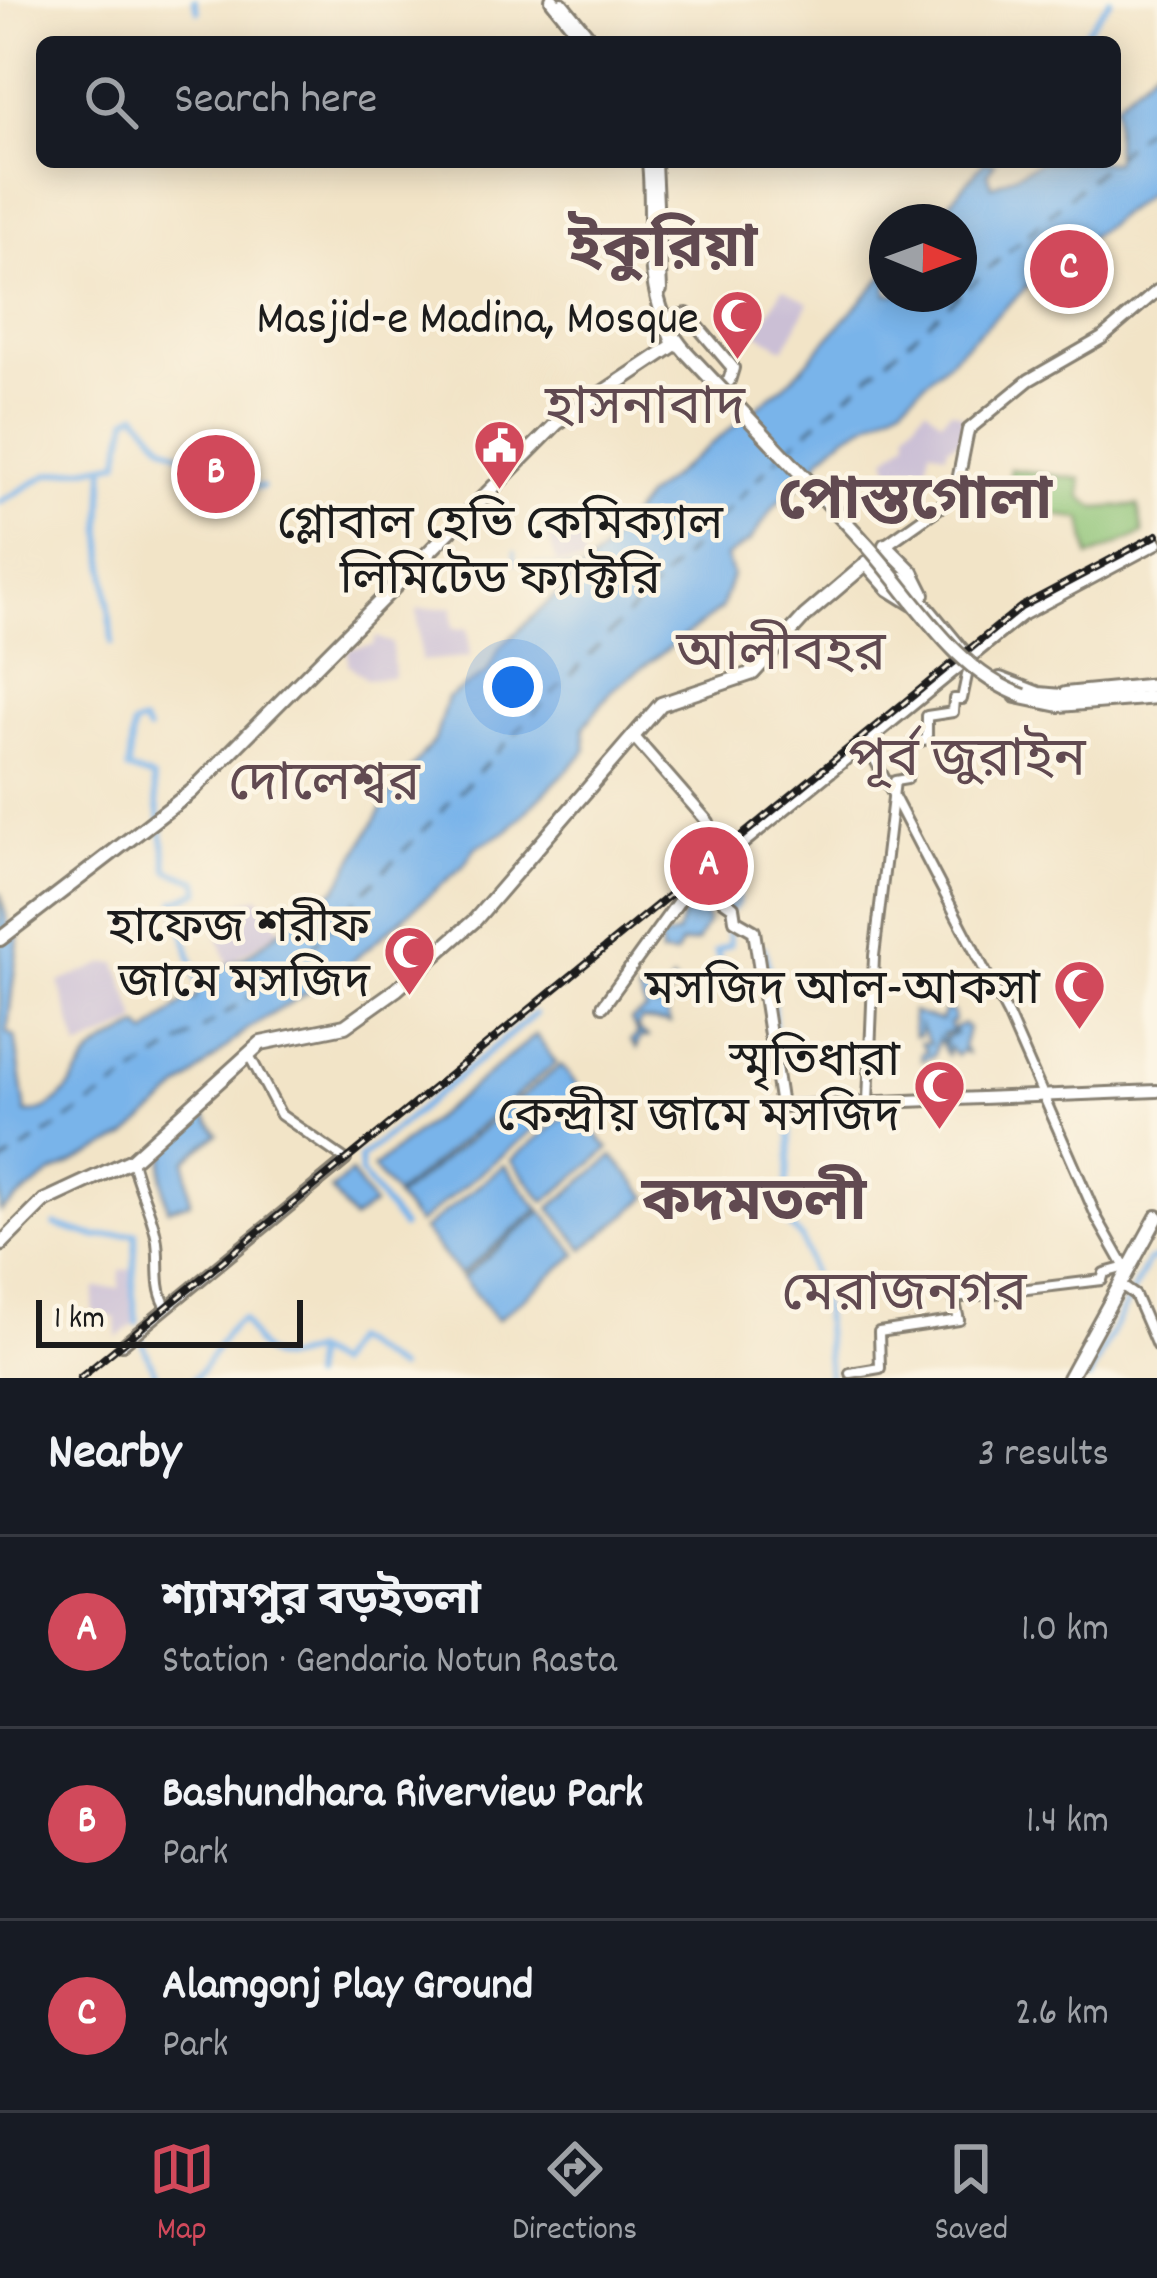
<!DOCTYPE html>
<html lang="en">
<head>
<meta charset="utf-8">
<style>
  :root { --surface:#171b24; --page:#20242c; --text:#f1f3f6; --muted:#9ea1a6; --line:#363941; --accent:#d1495b }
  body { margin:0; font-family:Dekko,"Noto Sans Bengali",sans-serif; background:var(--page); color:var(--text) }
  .compass { position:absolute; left:869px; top:204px; width:108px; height:108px; border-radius:50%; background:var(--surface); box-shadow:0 6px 30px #0003; rotate:91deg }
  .scale { position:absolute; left:36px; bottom:30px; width:267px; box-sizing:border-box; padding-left:12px; border:6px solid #1c1c1c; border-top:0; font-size:33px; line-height:42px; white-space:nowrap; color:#1c1c1c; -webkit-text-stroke:9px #fcf5e5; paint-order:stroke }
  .you { position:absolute; left:513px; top:687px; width:42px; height:42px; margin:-30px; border:9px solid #fff; border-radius:50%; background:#1a73e8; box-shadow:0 0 0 18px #1a73e833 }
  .badge { display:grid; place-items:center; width:78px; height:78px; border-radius:50%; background:var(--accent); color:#fff; font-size:39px; font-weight:700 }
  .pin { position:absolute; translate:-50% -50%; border:6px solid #fff; box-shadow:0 3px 12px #0006 }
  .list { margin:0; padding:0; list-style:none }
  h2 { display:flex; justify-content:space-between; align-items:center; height:156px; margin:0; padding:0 48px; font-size:51px }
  h2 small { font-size:39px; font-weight:400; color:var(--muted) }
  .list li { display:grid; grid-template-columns:78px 1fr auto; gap:36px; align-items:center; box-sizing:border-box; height:192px; padding:0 48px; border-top:3px solid var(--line) }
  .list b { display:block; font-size:45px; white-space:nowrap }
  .list p { margin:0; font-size:39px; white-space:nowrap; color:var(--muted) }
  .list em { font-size:39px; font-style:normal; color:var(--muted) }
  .icon { flex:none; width:66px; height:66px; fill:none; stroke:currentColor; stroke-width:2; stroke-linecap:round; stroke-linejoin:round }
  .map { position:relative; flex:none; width:1157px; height:1378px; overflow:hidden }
  .search { position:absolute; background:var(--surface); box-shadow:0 6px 30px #0003; left:36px; right:36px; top:36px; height:132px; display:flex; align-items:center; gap:30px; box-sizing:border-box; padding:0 42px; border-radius:18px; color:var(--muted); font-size:45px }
  .sheet { height:732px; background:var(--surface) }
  nav { display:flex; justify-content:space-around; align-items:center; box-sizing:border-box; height:168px; border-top:3px solid var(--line); background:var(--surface); font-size:33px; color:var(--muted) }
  nav a { display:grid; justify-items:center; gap:6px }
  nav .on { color:var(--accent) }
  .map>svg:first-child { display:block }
  .industrial { fill:#cbbfd5 }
  .green { fill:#8dc376; stroke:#547049; stroke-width:3 }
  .water { fill:#79b4ea; stroke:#4a6883; stroke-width:3 }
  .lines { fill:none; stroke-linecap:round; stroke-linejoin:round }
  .stream { stroke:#79b4ea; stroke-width:3 }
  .canal { stroke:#79b4ea; stroke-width:6 }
  .ferry { stroke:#41596e; stroke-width:3; stroke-dasharray:15 12; stroke-linecap:butt }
  .minor-casing { stroke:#878072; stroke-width:14 }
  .major-casing { stroke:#878072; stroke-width:16 }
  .highway-casing { stroke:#878072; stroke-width:18 }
  .minor { stroke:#fff; stroke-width:8 }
  .major { stroke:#fff; stroke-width:10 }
  .highway { stroke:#fff; stroke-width:12 }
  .rail-casing { stroke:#1c1c1c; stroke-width:8 }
  .rail { stroke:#fcf5e5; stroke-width:3; stroke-dasharray:9; stroke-linecap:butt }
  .highway-bridge-casing { stroke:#878072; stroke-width:18; stroke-linecap:butt }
  .highway-bridge { stroke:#fff; stroke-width:12 }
  .labels { text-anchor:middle; stroke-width:9; stroke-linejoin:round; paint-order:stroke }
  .poi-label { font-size:48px; fill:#1c1c1c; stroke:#fcf5e5; text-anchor:end }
  .quarter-label { font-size:54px; fill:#614a51; stroke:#fcf5e5 }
  .district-label { font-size:60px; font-weight:bold; fill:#614a51; stroke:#fcf5e5 }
</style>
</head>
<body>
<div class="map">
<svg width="1157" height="1378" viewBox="0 0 1157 1378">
  <rect width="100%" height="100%" fill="#fcf5e5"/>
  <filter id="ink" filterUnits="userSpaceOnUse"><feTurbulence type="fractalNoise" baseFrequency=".00833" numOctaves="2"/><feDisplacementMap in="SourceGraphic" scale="24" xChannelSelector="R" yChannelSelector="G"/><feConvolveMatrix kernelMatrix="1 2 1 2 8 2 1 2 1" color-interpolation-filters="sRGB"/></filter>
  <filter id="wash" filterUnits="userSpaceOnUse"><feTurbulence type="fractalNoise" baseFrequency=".004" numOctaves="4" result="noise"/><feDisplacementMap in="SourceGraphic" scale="48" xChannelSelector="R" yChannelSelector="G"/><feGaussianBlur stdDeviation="2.7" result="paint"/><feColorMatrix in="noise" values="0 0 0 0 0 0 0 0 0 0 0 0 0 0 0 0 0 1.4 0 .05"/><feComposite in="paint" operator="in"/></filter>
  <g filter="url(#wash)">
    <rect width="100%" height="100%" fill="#f2e4c7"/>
    <!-- industrial -->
    <g class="industrial">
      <path d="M 783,288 L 809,303 L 784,349 L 757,333 Z"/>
      <path d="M 926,407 L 941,420 L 951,410 L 964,416 L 960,440 L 948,446 L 946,454 L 930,448 L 927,467 L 891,470 L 887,457 L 908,440 L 907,429 Z"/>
      <path d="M 552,526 L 583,529 L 584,563 L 556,563 L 548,530 Z"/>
      <path d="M 452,607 L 453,629 L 468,628 L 470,657 L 421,661 L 417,609 Z"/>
      <path d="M 376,637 L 392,643 L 394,677 L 366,679 L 348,664 L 348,649 L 373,645 Z"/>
      <path d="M 258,896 L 280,929 L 228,964 L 210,914 Z"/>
      <path d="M 106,963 L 117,963 L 138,1022 L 79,1049 L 59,982 Z"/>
      <path d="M 132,1269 L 135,1323 L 117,1338 L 116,1318 L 92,1311 L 95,1288 L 119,1288 L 120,1270 Z"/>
    </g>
    <!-- green -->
    <path class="green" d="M 1010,469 L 1081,479 L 1081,497 L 1096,508 L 1138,505 L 1143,534 L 1089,557 L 1082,519 L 1042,513 L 1040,503 L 1010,504 Z"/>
    <!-- water -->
    <g class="water">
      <path d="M 1157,66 L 1157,187 L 1040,275 L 902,404 L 845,436 L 820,458 L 811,476 L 777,503 L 750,541 L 726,557 L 732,575 L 721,609 L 612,690 L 584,727 L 586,751 L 507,831 L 476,847 L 463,866 L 340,972 L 246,1030 L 126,1137 L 51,1174 L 0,1212 L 0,891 L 11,935 L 19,934 L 7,1033 L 15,1036 L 26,1113 C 60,1113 73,1080 89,1058 C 99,1045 126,1035 140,1026 L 147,1034 L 185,1001 L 194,1000 L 207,974 L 245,957 L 337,888 L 392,791 L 435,740 L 447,698 L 487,673 L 500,648 L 604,550 L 646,497 L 792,379 L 887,272 L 887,294 L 959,294 L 959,222 L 933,222 L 984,162 L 995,162 L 988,173 L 992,186 L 1040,162 L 1115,162 L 1115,104 Z"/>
      <path d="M 704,907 L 707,923 L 697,942 L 681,944 L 675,955 L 661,954 L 660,939 L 677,934 L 683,915 Z"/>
      <path d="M 673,980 L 677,986 L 663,1005 L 671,1005 L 666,1012 L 670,1023 L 641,1020 L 637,1029 L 648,1037 L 640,1038 L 637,1048 L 631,1040 L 638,1035 L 631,1020 L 646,1010 L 638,992 L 652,994 L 649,1004 L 656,1008 Z"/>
      <path d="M 945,1010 L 953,1012 L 954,1021 L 949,1023 L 952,1032 L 942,1034 L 944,1046 L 946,1037 L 956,1034 L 954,1028 L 963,1024 L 968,1028 L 963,1047 L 969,1054 L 961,1051 L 957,1056 L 948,1047 L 948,1057 L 938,1038 L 934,1056 L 922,1060 L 921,1053 L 927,1052 L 921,1043 L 929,1043 L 920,1026 L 919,1036 L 914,1036 L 912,1012 L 941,1021 Z"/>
      <path d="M 536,1035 L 556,1063 L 395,1195 L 373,1168 Z"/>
      <path d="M 561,1065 L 581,1090 L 418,1224 L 396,1198 Z"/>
      <path d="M 574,1108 L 609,1149 L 545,1202 L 511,1160 Z"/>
      <path d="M 204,1114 L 218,1134 L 186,1160 L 190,1202 L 168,1209 C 154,1153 165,1148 204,1114 Z"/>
      <path d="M 613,1156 L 648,1197 L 584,1249 L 550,1208 Z"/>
      <path d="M 504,1165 L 539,1209 L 460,1275 L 423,1230 Z"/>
      <path d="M 351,1173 L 373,1205 L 353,1220 L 331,1190 Z"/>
      <path d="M 542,1211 L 577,1254 L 497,1320 L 462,1278 Z"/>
    </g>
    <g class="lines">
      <!-- stream -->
      <path class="stream" d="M 515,551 L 514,562 L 577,570"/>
      <!-- canal -->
      <g class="canal">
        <path d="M 194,0 L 198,11"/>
        <path d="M 1078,42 L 1110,0"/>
        <path d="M 105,467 L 102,528 L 112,643"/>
        <path d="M 82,469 L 119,462 L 128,418 L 137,413 L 162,443 L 187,458 L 209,461 L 237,486 L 262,487"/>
        <path d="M 0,502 L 49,474 L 80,469"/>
        <path d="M 148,731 L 143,723 L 133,726 L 128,770 L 153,778 L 168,870 L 198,881 L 200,891 L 175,901 L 201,994"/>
        <path d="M 737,851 L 737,903 L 732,909 L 724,904 L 730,944 L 716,951 L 724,968 L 758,974"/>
        <path d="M 764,948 L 771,979"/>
        <path d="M 771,982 L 775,1033"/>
        <path d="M 782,1104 C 801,1149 780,1184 786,1222 L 802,1239 L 824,1314 L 829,1378"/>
        <path d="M 55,1225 L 96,1237 L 136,1233 L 133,1293 L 137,1323"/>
        <path d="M 402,1227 L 361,1173 L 360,1158 L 535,1014"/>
        <path d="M 140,1336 L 157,1378"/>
        <path d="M 194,1378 C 214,1361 221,1329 243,1319 C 262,1359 272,1367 312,1351 L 335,1365 L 350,1339 L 397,1369"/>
        <path d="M 310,1378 L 314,1352"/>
        <path d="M 1089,1378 L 1148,1261 L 1157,1258"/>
      </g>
      <!-- ferry -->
      <g class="ferry">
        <path d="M 1115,156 L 1157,117"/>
        <path d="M 787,449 L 1108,162"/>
        <path d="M 0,1165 L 291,969 L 780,455"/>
      </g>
    </g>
  </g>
  <g filter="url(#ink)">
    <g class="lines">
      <defs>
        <g id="minor">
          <path d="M 866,743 L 1008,1015 L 1097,1218 L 1127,1271"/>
          <path d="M 868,1102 L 874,956 L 895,781 L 907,779 L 911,744 L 927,739 L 927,716 L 953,712 L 954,699 L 962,699 L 970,661"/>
          <path d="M 132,1161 C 138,1187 151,1211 156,1236 C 161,1259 154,1284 165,1304"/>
          <path d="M 1125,1288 L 1135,1295 L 1157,1346"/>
          <path d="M 122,1345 L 346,1160 L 281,1115 L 249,1055"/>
          <path d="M 850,1373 L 880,1368 L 879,1332 L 959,1320 L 954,1298 L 1102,1280 L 1104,1273 L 1122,1268"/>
        </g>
        <g id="major">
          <path d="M 562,3 L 594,42"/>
          <path d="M 655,162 L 661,290"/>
          <path d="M 666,318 L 687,314 L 733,368 L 729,381 L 717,388"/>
          <path d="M 887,544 L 955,496 L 968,430 L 1029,380 L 1102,338 L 1157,291"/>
          <path d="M 634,737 L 708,822 L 723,900 L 733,907 L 735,920 L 754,931 L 781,1106 L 1157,1091"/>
          <path d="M 603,1006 L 689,887 L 1022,615 L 1157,543"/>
        </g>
        <g id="highway">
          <path d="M 552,0 L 586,42"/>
          <path d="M 649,162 C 656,226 638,300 686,352"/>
          <path d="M 885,545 L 912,572 L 923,594"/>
          <path d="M 866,563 L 889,589 L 913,604"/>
          <path d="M 902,578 L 964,653"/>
          <path d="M 1000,679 L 1039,694 L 1073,697"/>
          <path d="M 1065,694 L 1157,685"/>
          <path d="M 1016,696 L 1059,705 L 1157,697"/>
          <path d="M 0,939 L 191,792 L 557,423 L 674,345 L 667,326"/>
          <path d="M 0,1245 L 44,1201 L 132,1160 L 261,1043 L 345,1026 L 397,989 L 475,920 L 661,704 L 753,673 L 805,616 L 888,545"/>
          <path d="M 1069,1378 L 1157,1217"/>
        </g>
      </defs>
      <!-- minor casing -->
      <use href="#minor" class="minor-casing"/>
      <!-- major casing -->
      <use href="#major" class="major-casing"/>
      <!-- highway casing -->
      <use href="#highway" class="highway-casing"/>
      <!-- minor -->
      <use href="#minor" class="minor"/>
      <!-- major -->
      <use href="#major" class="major"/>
      <!-- highway -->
      <use href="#highway" class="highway"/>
      <defs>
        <path id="rail" d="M 80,1378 L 1021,607 L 1157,535"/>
      </defs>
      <!-- rail casing -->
      <use href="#rail" class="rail-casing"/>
      <!-- rail -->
      <use href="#rail" class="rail"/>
      <defs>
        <path id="highway-bridge" d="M 686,352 C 746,416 806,478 865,543 C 914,597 953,671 1024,696"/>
      </defs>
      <!-- highway-bridge casing -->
      <use href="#highway-bridge" class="highway-bridge-casing"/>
      <!-- highway-bridge -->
      <use href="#highway-bridge" class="highway-bridge"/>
    </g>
  </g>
  <!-- icons -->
  <defs>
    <symbol id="mosque-pin" viewBox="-11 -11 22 30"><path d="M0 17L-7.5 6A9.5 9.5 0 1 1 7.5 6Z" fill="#d1495b" stroke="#fcf5e5"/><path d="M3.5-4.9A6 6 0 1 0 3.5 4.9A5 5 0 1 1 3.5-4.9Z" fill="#fff"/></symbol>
    <symbol id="civic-pin" viewBox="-11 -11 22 30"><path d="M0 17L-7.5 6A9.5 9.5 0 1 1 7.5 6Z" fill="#d1495b" stroke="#fcf5e5"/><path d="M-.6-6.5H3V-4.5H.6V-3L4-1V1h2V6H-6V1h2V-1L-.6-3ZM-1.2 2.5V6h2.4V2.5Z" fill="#fff"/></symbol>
  </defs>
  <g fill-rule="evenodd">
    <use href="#mosque-pin" x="708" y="286" width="59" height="81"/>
    <use href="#civic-pin" x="470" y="416" width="59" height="81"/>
    <use href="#mosque-pin" x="380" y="922" width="59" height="81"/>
    <use href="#mosque-pin" x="1050" y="956" width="59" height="81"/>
    <use href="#mosque-pin" x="910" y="1056" width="59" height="81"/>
  </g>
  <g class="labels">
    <!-- poi labels -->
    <g class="poi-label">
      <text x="699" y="332">Masjid-e Madina, Mosque</text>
      <text x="500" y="538" text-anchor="middle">গ্লোবাল হেভি কেমিক্যাল<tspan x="500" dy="55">লিমিটেড ফ্যাক্টরি</tspan></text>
      <text x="370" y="941">হাফেজ শরীফ<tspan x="370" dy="55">জামে মসজিদ</tspan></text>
      <text x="1040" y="1003">মসজিদ আল-আকসা</text>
      <text x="900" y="1075">স্মৃতিধারা<tspan x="900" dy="55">কেন্দ্রীয় জামে মসজিদ</tspan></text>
    </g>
    <!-- quarter labels -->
    <g class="quarter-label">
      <text x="645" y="423">হাসনাবাদ</text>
      <text x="781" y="669">আলীবহর</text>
      <text x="967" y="775">পূর্ব জুরাইন</text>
      <text x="324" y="799">দোলেশ্বর</text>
      <text x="904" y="1309">মেরাজনগর</text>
    </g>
    <!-- district labels -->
    <g class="district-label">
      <text x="663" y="266">ইকুরিয়া</text>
      <text x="915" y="518">পোস্তগোলা</text>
      <text x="754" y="1219">কদমতলী</text>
    </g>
  </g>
</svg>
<svg class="compass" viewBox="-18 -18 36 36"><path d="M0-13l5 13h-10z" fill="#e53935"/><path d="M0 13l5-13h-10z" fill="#9ea1a6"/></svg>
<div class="scale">1 km</div>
<div class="you"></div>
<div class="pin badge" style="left:709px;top:866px">A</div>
<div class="pin badge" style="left:216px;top:474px">B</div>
<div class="pin badge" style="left:1069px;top:269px">C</div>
<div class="search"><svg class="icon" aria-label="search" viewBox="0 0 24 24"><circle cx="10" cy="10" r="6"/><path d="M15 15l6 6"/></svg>Search here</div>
</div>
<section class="sheet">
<h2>Nearby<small>3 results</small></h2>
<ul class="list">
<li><span class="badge">A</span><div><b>শ্যামপুর বড়ইতলা</b><p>Station · Gendaria Notun Rasta</p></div><em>1.0 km</em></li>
<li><span class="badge">B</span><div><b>Bashundhara Riverview Park</b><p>Park</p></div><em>1.4 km</em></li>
<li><span class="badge">C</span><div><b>Alamgonj Play Ground</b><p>Park</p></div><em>2.6 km</em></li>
</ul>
</section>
<nav>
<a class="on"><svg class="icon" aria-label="map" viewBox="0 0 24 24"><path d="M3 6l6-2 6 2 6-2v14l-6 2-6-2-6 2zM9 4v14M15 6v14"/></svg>Map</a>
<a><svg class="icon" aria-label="directions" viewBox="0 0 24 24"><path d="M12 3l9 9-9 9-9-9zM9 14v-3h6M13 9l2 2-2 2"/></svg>Directions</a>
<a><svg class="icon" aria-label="saved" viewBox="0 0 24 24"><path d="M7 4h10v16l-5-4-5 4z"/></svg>Saved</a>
</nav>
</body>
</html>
